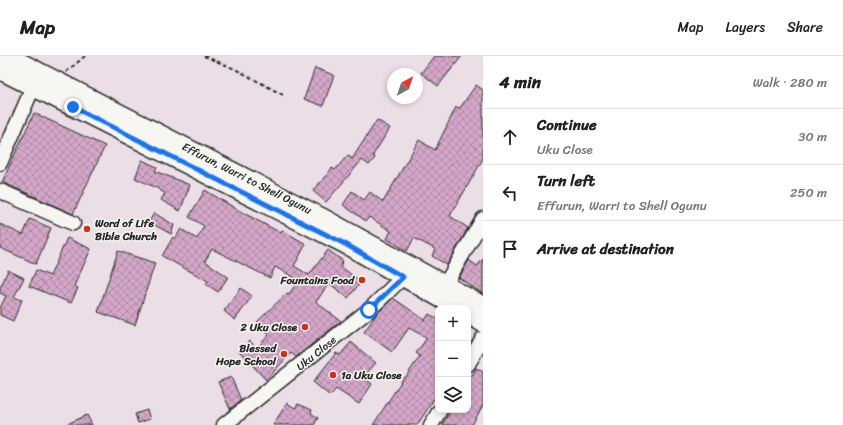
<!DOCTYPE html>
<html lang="en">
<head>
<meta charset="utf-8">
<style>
  :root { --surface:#fff; --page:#f6f6f6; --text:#202124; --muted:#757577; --line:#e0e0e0 }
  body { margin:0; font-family:Sriracha,sans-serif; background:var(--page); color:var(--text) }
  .controls { position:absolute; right:12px; bottom:12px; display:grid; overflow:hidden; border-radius:8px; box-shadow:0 2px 6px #0003 }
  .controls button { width:36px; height:36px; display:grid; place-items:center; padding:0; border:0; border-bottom:1px solid var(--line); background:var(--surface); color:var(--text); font:20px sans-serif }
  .compass { position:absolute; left:387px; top:12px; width:36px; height:36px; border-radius:50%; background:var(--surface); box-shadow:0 2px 6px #0003; rotate:40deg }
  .stop { position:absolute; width:12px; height:12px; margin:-9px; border:3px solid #1a73e8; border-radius:50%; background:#fff }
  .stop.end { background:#1a73e8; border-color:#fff; box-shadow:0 1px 4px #0008 }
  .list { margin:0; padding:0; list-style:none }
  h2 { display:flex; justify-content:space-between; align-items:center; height:52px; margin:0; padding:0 16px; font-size:17px }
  h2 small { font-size:13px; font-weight:400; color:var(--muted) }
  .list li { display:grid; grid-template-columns:26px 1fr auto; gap:12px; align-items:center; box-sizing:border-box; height:56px; padding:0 16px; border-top:1px solid var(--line) }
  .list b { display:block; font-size:15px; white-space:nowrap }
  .list p { margin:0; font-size:13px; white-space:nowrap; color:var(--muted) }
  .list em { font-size:13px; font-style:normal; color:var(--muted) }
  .icon { flex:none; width:22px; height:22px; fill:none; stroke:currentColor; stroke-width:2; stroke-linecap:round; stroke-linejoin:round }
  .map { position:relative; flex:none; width:483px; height:369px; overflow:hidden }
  header { display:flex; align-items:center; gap:24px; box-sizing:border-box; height:56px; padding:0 20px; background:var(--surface); border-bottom:1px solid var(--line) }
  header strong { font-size:19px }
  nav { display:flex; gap:22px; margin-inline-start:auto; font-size:14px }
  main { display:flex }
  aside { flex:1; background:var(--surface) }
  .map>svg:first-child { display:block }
  .building { fill:url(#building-cross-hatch); stroke:#2b2b2b }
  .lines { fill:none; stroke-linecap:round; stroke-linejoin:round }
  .minor-casing { stroke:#2b2b2b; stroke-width:17 }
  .major-casing { stroke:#2b2b2b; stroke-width:21 }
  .path { stroke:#2b2b2b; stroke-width:2; stroke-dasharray:4 3; stroke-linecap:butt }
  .minor { stroke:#f6f6f2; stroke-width:14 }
  .major { stroke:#f6f6f2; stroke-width:18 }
  .route { stroke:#1a73e8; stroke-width:5 }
  .poi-dot { fill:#c8321e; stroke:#f6f6f2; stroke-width:1.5 }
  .labels { text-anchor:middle; stroke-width:3; stroke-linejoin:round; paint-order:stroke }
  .street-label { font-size:11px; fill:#2b2b2b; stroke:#f6f6f2 }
  .poi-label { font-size:11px; font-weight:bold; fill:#2b2b2b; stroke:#f6f6f2; text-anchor:end }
</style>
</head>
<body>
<header>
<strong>Map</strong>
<nav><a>Map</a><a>Layers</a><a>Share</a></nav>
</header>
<main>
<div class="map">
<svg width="483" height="369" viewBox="0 0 483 369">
  <defs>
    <pattern id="building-cross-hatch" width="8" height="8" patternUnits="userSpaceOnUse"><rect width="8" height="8" fill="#d4a7c9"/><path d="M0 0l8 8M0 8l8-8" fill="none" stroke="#ac88a3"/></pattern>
  </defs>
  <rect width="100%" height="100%" fill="#ecdee6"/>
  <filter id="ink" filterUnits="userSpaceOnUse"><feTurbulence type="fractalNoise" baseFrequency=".025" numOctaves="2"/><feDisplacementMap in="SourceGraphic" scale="8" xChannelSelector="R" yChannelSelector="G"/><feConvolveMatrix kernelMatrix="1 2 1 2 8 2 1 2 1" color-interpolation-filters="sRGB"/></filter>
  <g filter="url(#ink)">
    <!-- building -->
    <g class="building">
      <path d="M 434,0 L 462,0 L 438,30 L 421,17 Z"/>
      <path d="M 315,12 L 334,19 L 323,50 L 304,43 Z"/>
      <path d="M 476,29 L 483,34 L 483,103 L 450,160 L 468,172 L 447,209 L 432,200 L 435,193 L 414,182 L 407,195 L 387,183 L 391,175 L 369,161 L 366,165 L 343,149 L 352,135 L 364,144 L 370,136 L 383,146 L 419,84 L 435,94 L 456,51 L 460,52 Z"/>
      <path d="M 34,57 L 105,90 L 73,158 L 2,126 Z"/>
      <path d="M 377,64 L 390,72 L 373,99 L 375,102 L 369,109 L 362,104 L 326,146 L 313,135 L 332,112 L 335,114 L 348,99 L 352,103 Z"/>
      <path d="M 142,104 L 157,111 L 155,115 L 190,129 L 180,155 L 161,144 L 165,137 L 159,134 L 159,133 L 135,122 Z"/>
      <path d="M 205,134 L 238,154 L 281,177 L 282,174 L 306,188 L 294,210 L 309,219 L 328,194 L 343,205 L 340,210 L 361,226 L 348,242 L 329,227 L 316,246 L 341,265 L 296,301 L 291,297 L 266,324 L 239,295 L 250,285 L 257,292 L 269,279 L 257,266 L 287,237 L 289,238 L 299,224 L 275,211 L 270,222 L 212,193 L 205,205 L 228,221 L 218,236 L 206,228 L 208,225 L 162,200 L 173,181 L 175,183 L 181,173 L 197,183 L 204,170 L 189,161 Z"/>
      <path d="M 154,157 L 174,169 L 171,178 L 149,166 Z"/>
      <path d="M 30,163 L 51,172 L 36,208 L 0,192 L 0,168 L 23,179 Z"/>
      <path d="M 67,182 L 91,193 L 74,230 L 78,232 L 71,247 L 29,230 L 36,214 L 50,220 Z"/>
      <path d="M 118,195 L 155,207 L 135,269 L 98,256 Z"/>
      <path d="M 483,203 L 483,238 L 459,222 L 469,204 L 477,210 Z"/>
      <path d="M 8,214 L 24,222 L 14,241 L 22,244 L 13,265 L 0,259 L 0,252 L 6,240 L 0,237 L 0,232 Z"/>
      <path d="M 241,232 L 252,240 L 235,264 L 224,255 Z"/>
      <path d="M 393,242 L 425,264 L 429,258 L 438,263 L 438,337 L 417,369 L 373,369 L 404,321 L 405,322 L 420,300 L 416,297 L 427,282 L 409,272 L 392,296 L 364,276 L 376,259 Z"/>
      <path d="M 351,286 L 376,307 L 363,321 L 372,328 L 359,348 L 336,333 L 330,340 L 313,326 L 336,297 L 340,299 Z"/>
      <path d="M 476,312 L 483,316 L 483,349 L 472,369 L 442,369 L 451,354 L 468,354 L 468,326 Z"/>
      <path d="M 231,321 L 241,344 L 230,353 L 218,326 Z"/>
      <path d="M 287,347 L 295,352 L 298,348 L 312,354 L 311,357 L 318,362 L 314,369 L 273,369 Z"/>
      <path d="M 147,354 L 150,363 L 138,367 L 135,358 Z"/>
      <path d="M 87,359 L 92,369 L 65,369 Z"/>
    </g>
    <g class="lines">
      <defs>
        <g id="minor">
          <path d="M 0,107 L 33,31"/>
          <path d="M 0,135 L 73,167"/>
          <path d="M 445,229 L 483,163"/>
          <path d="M 468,308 L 483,282"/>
          <path d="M 224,369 L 369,254 L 403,221"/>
          <path d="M 431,369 L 440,354"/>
        </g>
        <g id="major">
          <path d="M 8,0 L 321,161 L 483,250"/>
          <path d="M 0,14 L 345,188 L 458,252"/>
          <path d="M 468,258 L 483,267"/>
        </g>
      </defs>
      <!-- minor casing -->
      <use href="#minor" class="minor-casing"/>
      <!-- major casing -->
      <use href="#major" class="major-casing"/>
      <!-- path -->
      <g class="path">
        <path d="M 204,0 L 235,13 L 285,40"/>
        <path d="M 66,16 L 85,0"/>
      </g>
      <!-- minor -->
      <use href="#minor" class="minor"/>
      <!-- major -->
      <use href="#major" class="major"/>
    </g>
  </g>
  <g class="lines" filter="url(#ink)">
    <!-- route -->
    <path class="route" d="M 73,51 L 345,188 L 403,221 L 369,254"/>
  </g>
  <!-- markers -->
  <g class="poi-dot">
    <circle cx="87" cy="173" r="4"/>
    <circle cx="362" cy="224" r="4"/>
    <circle cx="305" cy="271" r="4"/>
    <circle cx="284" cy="298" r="4"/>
    <circle cx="333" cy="319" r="4"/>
  </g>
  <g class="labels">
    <!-- street labels -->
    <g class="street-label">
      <text transform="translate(247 122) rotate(27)" y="4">Effurun, Warri to Shell Ogunu</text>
      <text transform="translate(316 297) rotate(-39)" y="4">Uku Close</text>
    </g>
    <!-- poi labels -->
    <g class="poi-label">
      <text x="95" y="171" text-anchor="start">Word of Life<tspan x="95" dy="13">Bible Church</tspan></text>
      <text x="354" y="228">Fountains Food</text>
      <text x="297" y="275">2 Uku Close</text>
      <text x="276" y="296">Blessed<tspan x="276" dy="13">Hope School</tspan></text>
      <text x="341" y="323" text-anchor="start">1a Uku Close</text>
    </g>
  </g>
</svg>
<div class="controls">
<button>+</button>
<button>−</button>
<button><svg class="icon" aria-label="layers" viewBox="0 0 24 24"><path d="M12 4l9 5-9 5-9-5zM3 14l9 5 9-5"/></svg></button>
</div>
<svg class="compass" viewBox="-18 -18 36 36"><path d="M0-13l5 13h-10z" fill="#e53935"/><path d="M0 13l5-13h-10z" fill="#757577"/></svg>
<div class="stop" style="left:369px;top:254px"></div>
<div class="stop end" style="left:73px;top:51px"></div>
</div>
<aside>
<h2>4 min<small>Walk · 280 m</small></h2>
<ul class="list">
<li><svg class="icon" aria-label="ahead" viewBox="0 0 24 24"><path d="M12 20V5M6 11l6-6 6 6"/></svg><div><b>Continue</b><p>Uku Close</p></div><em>30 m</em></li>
<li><svg class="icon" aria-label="left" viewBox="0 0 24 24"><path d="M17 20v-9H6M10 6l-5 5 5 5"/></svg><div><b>Turn left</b><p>Effurun, Warri to Shell Ogunu</p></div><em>250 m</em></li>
<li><svg class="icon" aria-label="arrive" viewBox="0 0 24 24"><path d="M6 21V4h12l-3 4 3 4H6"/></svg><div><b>Arrive at destination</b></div></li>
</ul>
</aside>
</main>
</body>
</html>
